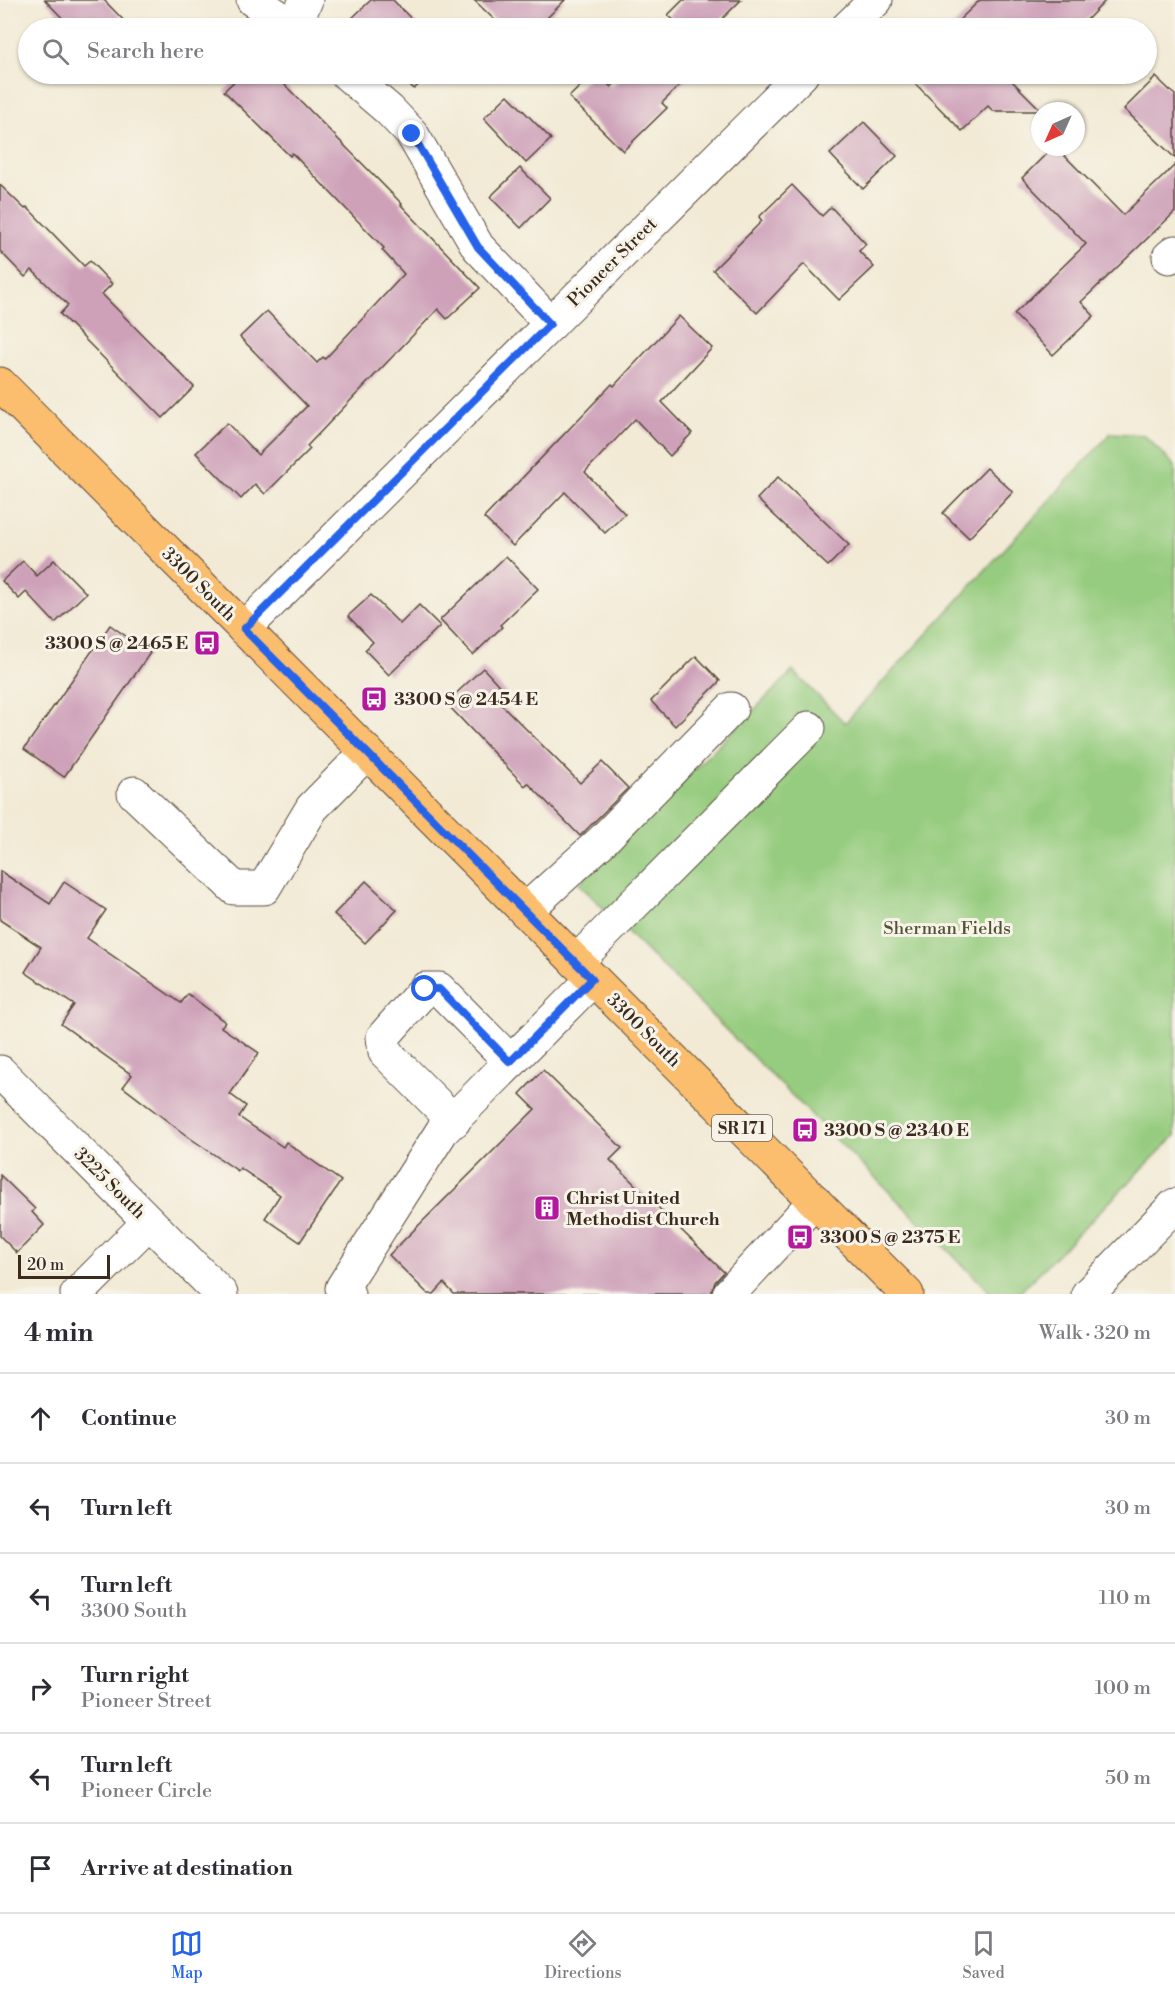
<!DOCTYPE html>
<html lang="en">
<head>
<meta charset="utf-8">
<style>
  :root { --surface:#fff; --page:#f2f2f3; --text:#2b2b33; --muted:#7c7c81; --line:#e1e1e2; --accent:#2563eb }
  body { margin:0; font-family:"Libre Bodoni",serif; background:var(--page); color:var(--text) }
  .compass { position:absolute; left:1031px; top:102px; width:54px; height:54px; border-radius:50%; background:var(--surface); box-shadow:0 2px 4px #0004; rotate:225deg }
  .scale { position:absolute; left:18px; bottom:15px; width:92px; box-sizing:border-box; padding-left:6px; border:3px solid #3b2a1e; border-top:0; font-size:16px; line-height:21px; white-space:nowrap; color:#3b2a1e; -webkit-text-stroke:4px #f7f3e8; paint-order:stroke }
  .stop { position:absolute; width:18px; height:18px; margin:-14px; border:4px solid #2563eb; border-radius:50%; background:#fff }
  .stop.end { background:#2563eb; border-color:#fff; box-shadow:0 2px 6px #0008 }
  .list { margin:0; padding:0; list-style:none }
  h2 { display:flex; justify-content:space-between; align-items:center; height:78px; margin:0; padding:0 24px; font-size:26px }
  h2 small { font-size:20px; font-weight:400; color:var(--muted) }
  .list li { display:grid; grid-template-columns:39px 1fr auto; gap:18px; align-items:center; box-sizing:border-box; height:90px; padding:0 24px; border-top:2px solid var(--line) }
  .list b { display:block; font-size:22px; white-space:nowrap }
  .list p { margin:0; font-size:20px; white-space:nowrap; color:var(--muted) }
  .list em { font-size:20px; font-style:normal; color:var(--muted) }
  .icon { flex:none; width:33px; height:33px; fill:none; stroke:currentColor; stroke-width:2; stroke-linecap:round; stroke-linejoin:round }
  .map { position:relative; flex:none; width:1175px; height:1294px; overflow:hidden }
  .search { position:absolute; background:var(--surface); box-shadow:0 2px 4px #0004; left:18px; right:18px; top:18px; height:66px; display:flex; align-items:center; gap:15px; box-sizing:border-box; padding:0 21px; border-radius:33px; color:var(--muted); font-size:22px }
  .sheet { height:618px; background:var(--surface) }
  nav { display:flex; justify-content:space-around; align-items:center; box-sizing:border-box; height:84px; border-top:2px solid var(--line); background:var(--surface); font-size:16px; color:var(--muted) }
  nav a { display:grid; justify-items:center; gap:3px }
  nav .on { color:var(--accent) }
  .map>svg:first-child { display:block }
  .green { fill:#96cc7f; stroke:#687b4e; stroke-width:1.5 }
  .building { fill:#cea1b9 }
  .lines { fill:none; stroke-linecap:round; stroke-linejoin:round }
  .minor-casing { stroke:#564739; stroke-width:35 }
  .major-casing { stroke:#564739; stroke-width:35 }
  .minor { stroke:#fff; stroke-width:33 }
  .major { stroke:#fbbd6e; stroke-width:33 }
  .route { stroke:#2563eb; stroke-width:8 }
  .labels { text-anchor:middle; stroke-width:6; stroke-linejoin:round; paint-order:stroke }
  .shield { fill:#f7f3e8; stroke:#73665b; stroke-width:1.5 }
  .shield-label { font-size:16px; font-weight:bold; fill:#3b2a1e }
  .street-label { font-size:18px; fill:#3b2a1e; stroke:#f7f3e8 }
  .poi-label { font-size:18px; font-weight:bold; fill:#3b2a1e; stroke:#f7f3e8; text-anchor:start }
  .park-label { font-size:18px; fill:#525236; stroke:#f7f3e8 }
</style>
</head>
<body>
<div class="map">
<svg width="1175" height="1294" viewBox="0 0 1175 1294">
  <rect width="100%" height="100%" fill="#f7f3e8"/>
  <filter id="ink" filterUnits="userSpaceOnUse"><feTurbulence type="fractalNoise" baseFrequency=".0167" numOctaves="2"/><feDisplacementMap in="SourceGraphic" scale="12" xChannelSelector="R" yChannelSelector="G"/><feConvolveMatrix kernelMatrix="1 2 1 2 8 2 1 2 1" color-interpolation-filters="sRGB"/></filter>
  <filter id="wash" filterUnits="userSpaceOnUse"><feTurbulence type="fractalNoise" baseFrequency=".008" numOctaves="4" result="noise"/><feDisplacementMap in="SourceGraphic" scale="24" xChannelSelector="R" yChannelSelector="G"/><feGaussianBlur stdDeviation="1.35" result="paint"/><feColorMatrix in="noise" values="0 0 0 0 0 0 0 0 0 0 0 0 0 0 0 0 0 1.4 0 .05"/><feComposite in="paint" operator="in"/></filter>
  <g filter="url(#wash)">
    <rect width="100%" height="100%" fill="#f2ead5"/>
    <!-- green -->
    <path class="green" d="M 1111,433 L 1144,435 L 1175,466 L 1175,1136 L 1018,1294 L 992,1294 L 579,884 L 793,671 L 845,723 Z"/>
    <g id="blocks">
      <!-- building -->
      <g class="building">
        <path d="M 45,0 L 104,0 L 131,28 L 72,28 Z"/>
        <path d="M 371,0 L 393,0 L 420,28 L 358,28 L 350,20 Z"/>
        <path d="M 474,0 L 565,0 L 537,28 L 503,28 Z"/>
        <path d="M 683,0 L 741,0 L 717,24 L 721,28 L 673,28 L 678,24 L 668,15 Z"/>
        <path d="M 980,0 L 1106,0 L 1079,28 L 951,28 Z"/>
        <path d="M 242,74 L 274,74 L 402,204 L 401,205 L 480,288 L 447,319 L 438,309 L 307,446 L 310,449 L 265,494 L 255,484 L 241,499 L 196,453 L 227,423 L 258,455 L 307,406 L 240,337 L 267,311 L 317,363 L 323,357 L 325,359 L 404,274 L 382,250 L 384,248 L 292,153 L 290,156 L 224,91 Z"/>
        <path d="M 399,74 L 430,74 L 414,89 Z"/>
        <path d="M 593,74 L 598,74 L 611,87 L 625,74 L 691,74 L 662,103 L 667,108 L 623,151 L 569,97 Z"/>
        <path d="M 906,74 L 1005,74 L 1042,111 L 993,111 L 988,106 L 962,131 Z"/>
        <path d="M 1156,77 L 1175,95 L 1175,158 L 1124,109 Z"/>
        <path d="M 508,95 L 551,139 L 526,163 L 484,118 Z"/>
        <path d="M 864,122 L 897,156 L 863,189 L 830,154 Z"/>
        <path d="M 1053,147 L 1056,147 L 1123,215 L 1175,165 L 1175,212 L 1081,302 L 1094,316 L 1053,355 L 1014,314 L 1086,244 L 1022,178 Z"/>
        <path d="M 520,168 L 550,198 L 521,228 L 490,197 Z"/>
        <path d="M 0,185 L 25,209 L 27,207 L 84,266 L 90,261 L 112,284 L 102,294 L 194,387 L 163,418 L 60,314 L 68,305 L 32,270 L 25,277 L 0,251 Z"/>
        <path d="M 792,185 L 822,216 L 831,207 L 866,244 L 859,251 L 874,267 L 839,300 L 804,264 L 757,313 L 713,270 L 762,221 L 759,217 Z"/>
        <path d="M 679,316 L 712,348 L 662,402 L 692,433 L 670,456 L 635,419 L 585,472 L 625,514 L 605,533 L 565,492 L 513,546 L 484,518 L 612,384 L 614,386 Z"/>
        <path d="M 987,468 L 1013,492 L 969,538 L 943,513 Z"/>
        <path d="M 778,477 L 849,545 L 828,566 L 757,499 Z"/>
        <path d="M 506,556 L 538,589 L 500,625 L 502,627 L 473,655 L 440,620 Z"/>
        <path d="M 54,560 L 86,593 L 55,623 L 26,592 L 19,599 L 2,581 L 23,561 L 37,576 Z"/>
        <path d="M 371,595 L 400,624 L 419,605 L 440,626 L 389,675 L 365,650 L 373,642 L 348,616 Z"/>
        <path d="M 110,625 L 150,653 L 64,777 L 24,749 Z"/>
        <path d="M 696,656 L 720,681 L 675,726 L 651,701 Z"/>
        <path d="M 483,668 L 508,695 L 500,703 L 580,783 L 602,762 L 628,788 L 580,836 L 528,783 L 525,786 L 446,703 Z"/>
        <path d="M 0,871 L 50,904 L 64,882 L 106,910 L 87,938 L 181,1003 L 188,994 L 225,1022 L 221,1027 L 259,1053 L 230,1094 L 246,1106 L 239,1117 L 283,1147 L 286,1142 L 341,1181 L 300,1242 L 265,1218 L 280,1195 L 240,1168 L 238,1171 L 187,1136 L 123,1087 L 132,1075 L 61,1024 L 74,1005 L 25,972 L 41,947 L 0,920 Z"/>
        <path d="M 366,881 L 397,910 L 365,943 L 334,914 Z"/>
        <path d="M 543,1070 L 622,1148 L 610,1160 L 724,1272 L 715,1282 L 711,1294 L 454,1294 L 444,1283 L 434,1294 L 428,1294 L 389,1255 L 535,1109 L 520,1094 Z"/>
        <path d="M 0,1175 L 35,1209 L 32,1212 L 44,1225 L 17,1253 L 0,1236 Z"/>
      </g>
    </g>
  </g>
  <g filter="url(#ink)">
    <use href="#blocks" fill-opacity="0" stroke="#564739" stroke-width="1.5"/>
    <g class="lines">
      <defs>
        <g id="minor">
          <path d="M 253,0 L 296,28"/>
          <path d="M 294,27 L 306,0"/>
          <path d="M 847,28 L 876,0"/>
          <path d="M 347,74 L 389,110 L 412,134 L 478,247 L 551,324"/>
          <path d="M 1169,257 L 1175,252"/>
          <path d="M 244,629 L 802,74"/>
          <path d="M 134,793 L 234,888 L 264,888 L 312,808 L 367,752"/>
          <path d="M 525,911 L 602,841 L 731,709"/>
          <path d="M 576,962 L 809,728"/>
          <path d="M 0,1072 L 221,1294"/>
          <path d="M 454,1121 L 385,1052 L 383,1037 L 425,989 L 439,989 L 511,1062"/>
          <path d="M 77,1294 L 149,1222"/>
          <path d="M 348,1294 L 342,1288 L 442,1131 L 593,979"/>
          <path d="M 729,1294 L 815,1201"/>
          <path d="M 1088,1294 L 1175,1205"/>
        </g>
        <path id="major" d="M 0,384 L 907,1294"/>
      </defs>
      <!-- minor casing -->
      <use href="#minor" class="minor-casing"/>
      <!-- major casing -->
      <use href="#major" class="major-casing"/>
      <!-- minor -->
      <use href="#minor" class="minor"/>
      <!-- major -->
      <use href="#major" class="major"/>
    </g>
  </g>
  <g class="lines" filter="url(#ink)">
    <!-- route -->
    <path class="route" d="M 412,134 L 478,247 L 550,324 L 244,629 L 592,979 L 510,1062 L 439,989 L 425,989"/>
  </g>
  <!-- icons -->
  <defs>
    <symbol id="bus-square" viewBox="-11 -11 22 22"><rect x="-9" y="-9" width="18" height="18" rx="4" fill="#b5179e" stroke="#f7f3e8"/><path d="M-5-6H5V4H4V6H2V4H-2V6H-4V4H-5ZM-3.5-4V0h7V-4ZM-3.5 1.2v1.5H-2V1.2ZM2 1.2v1.5H3.5V1.2Z" fill="#fff"/></symbol>
    <symbol id="building-square" viewBox="-11 -11 22 22"><rect x="-9" y="-9" width="18" height="18" rx="4" fill="#b5179e" stroke="#f7f3e8"/><path d="M-4-6H4V6H1V3H-1V6H-4ZM-2.5-4.3h1.7v1.8h-1.7ZM.8-4.3h1.7v1.8H.8ZM-2.5-1h1.7V.8h-1.7ZM.8-1h1.7V.8H.8Z" fill="#fff"/></symbol>
  </defs>
  <g fill-rule="evenodd">
    <use href="#bus-square" x="192" y="628" width="30" height="30"/>
    <use href="#bus-square" x="359" y="684" width="30" height="30"/>
    <use href="#bus-square" x="790" y="1115" width="30" height="30"/>
    <use href="#building-square" x="532" y="1193" width="30" height="30"/>
    <use href="#bus-square" x="785" y="1222" width="30" height="30"/>
  </g>
  <g class="labels">
    <!-- shield labels -->
    <rect class="shield" x="712" y="1115" width="60" height="26" rx="4.5"/>
    <g class="shield-label">
      <text x="742" y="1134">SR 171</text>
    </g>
    <!-- street labels -->
    <g class="street-label">
      <text transform="translate(612 262) rotate(-45)" y="6">Pioneer Street</text>
      <text transform="translate(199 584) rotate(45)" y="6">3300 South</text>
      <text transform="translate(644 1030) rotate(45)" y="6">3300 South</text>
      <text transform="translate(110 1183) rotate(45)" y="6">3225 South</text>
    </g>
    <!-- poi labels -->
    <g class="poi-label">
      <text x="188" y="649" text-anchor="end">3300 S @ 2465 E</text>
      <text x="394" y="705">3300 S @ 2454 E</text>
      <text x="824" y="1136">3300 S @ 2340 E</text>
      <text x="566" y="1204">Christ United<tspan x="566" dy="21">Methodist Church</tspan></text>
      <text x="820" y="1243">3300 S @ 2375 E</text>
    </g>
    <!-- park labels -->
    <g class="park-label">
      <text x="947" y="934">Sherman Fields</text>
    </g>
  </g>
</svg>
<svg class="compass" viewBox="-18 -18 36 36"><path d="M0-13l5 13h-10z" fill="#e53935"/><path d="M0 13l5-13h-10z" fill="#7c7c81"/></svg>
<div class="scale">20 m</div>
<div class="stop" style="left:425px;top:989px"></div>
<div class="stop end" style="left:412px;top:134px"></div>
<div class="search"><svg class="icon" aria-label="search" viewBox="0 0 24 24"><circle cx="10" cy="10" r="6"/><path d="M15 15l6 6"/></svg>Search here</div>
</div>
<section class="sheet">
<h2>4 min<small>Walk · 320 m</small></h2>
<ul class="list">
<li><svg class="icon" aria-label="ahead" viewBox="0 0 24 24"><path d="M12 20V5M6 11l6-6 6 6"/></svg><div><b>Continue</b></div><em>30 m</em></li>
<li><svg class="icon" aria-label="left" viewBox="0 0 24 24"><path d="M17 20v-9H6M10 6l-5 5 5 5"/></svg><div><b>Turn left</b></div><em>30 m</em></li>
<li><svg class="icon" aria-label="left" viewBox="0 0 24 24"><path d="M17 20v-9H6M10 6l-5 5 5 5"/></svg><div><b>Turn left</b><p>3300 South</p></div><em>110 m</em></li>
<li><svg class="icon" aria-label="right" viewBox="0 0 24 24"><path d="M7 20v-9h11M14 6l5 5-5 5"/></svg><div><b>Turn right</b><p>Pioneer Street</p></div><em>100 m</em></li>
<li><svg class="icon" aria-label="left" viewBox="0 0 24 24"><path d="M17 20v-9H6M10 6l-5 5 5 5"/></svg><div><b>Turn left</b><p>Pioneer Circle</p></div><em>50 m</em></li>
<li><svg class="icon" aria-label="arrive" viewBox="0 0 24 24"><path d="M6 21V4h12l-3 4 3 4H6"/></svg><div><b>Arrive at destination</b></div></li>
</ul>
</section>
<nav>
<a class="on"><svg class="icon" aria-label="map" viewBox="0 0 24 24"><path d="M3 6l6-2 6 2 6-2v14l-6 2-6-2-6 2zM9 4v14M15 6v14"/></svg>Map</a>
<a><svg class="icon" aria-label="directions" viewBox="0 0 24 24"><path d="M12 3l9 9-9 9-9-9zM9 14v-3h6M13 9l2 2-2 2"/></svg>Directions</a>
<a><svg class="icon" aria-label="saved" viewBox="0 0 24 24"><path d="M7 4h10v16l-5-4-5 4z"/></svg>Saved</a>
</nav>
</body>
</html>
